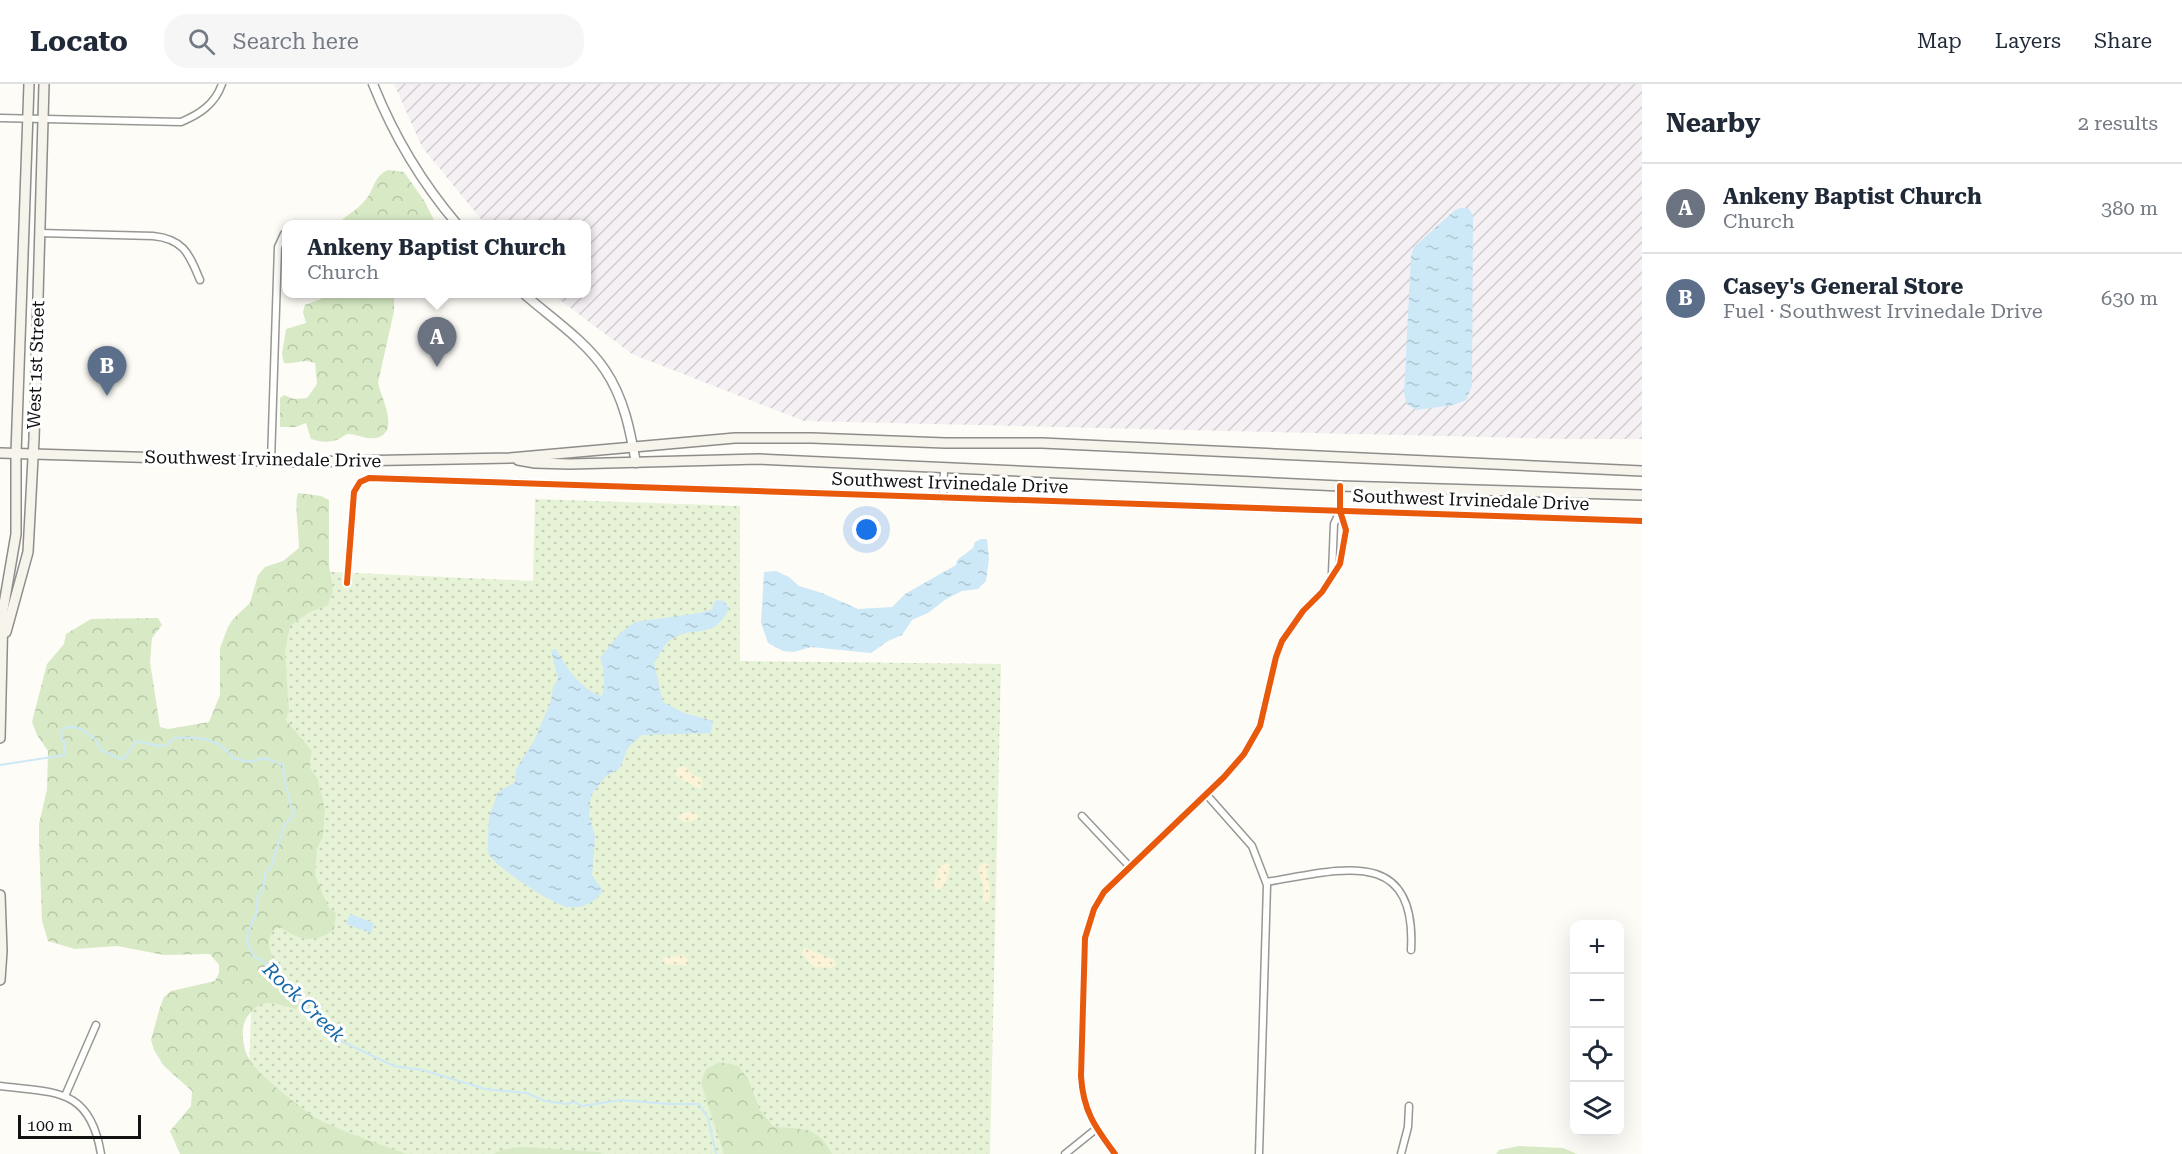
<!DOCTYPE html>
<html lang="en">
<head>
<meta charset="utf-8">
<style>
  :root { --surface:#fff; --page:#f6f6f7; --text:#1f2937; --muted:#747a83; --line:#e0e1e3; --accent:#646362 }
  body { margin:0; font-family:"Roboto Serif",serif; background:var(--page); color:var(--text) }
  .controls { position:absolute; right:18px; bottom:18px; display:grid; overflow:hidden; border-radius:12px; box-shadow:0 6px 24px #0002 }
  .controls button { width:54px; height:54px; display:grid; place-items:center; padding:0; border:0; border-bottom:2px solid var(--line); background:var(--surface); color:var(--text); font:30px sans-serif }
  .scale { position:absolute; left:18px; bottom:15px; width:123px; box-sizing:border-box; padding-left:6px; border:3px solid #111; border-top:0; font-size:16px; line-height:21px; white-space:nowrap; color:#111; -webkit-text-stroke:4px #fff; paint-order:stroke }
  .you { position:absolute; left:867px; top:446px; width:21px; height:21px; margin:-15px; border:4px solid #fff; border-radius:50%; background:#1a73e8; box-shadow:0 0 0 9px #1a73e833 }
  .badge { display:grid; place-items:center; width:39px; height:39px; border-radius:50%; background:var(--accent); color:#fff; font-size:20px; font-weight:700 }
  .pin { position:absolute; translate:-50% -50px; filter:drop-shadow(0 2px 3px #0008) }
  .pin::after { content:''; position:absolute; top:32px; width:21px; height:18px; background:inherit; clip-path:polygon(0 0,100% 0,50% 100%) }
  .popup { position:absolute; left:282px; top:136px; width:309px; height:78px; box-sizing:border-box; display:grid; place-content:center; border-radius:12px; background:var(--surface); filter:drop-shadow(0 2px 4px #0005); font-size:20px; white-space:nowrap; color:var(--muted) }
  .popup b { font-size:22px; color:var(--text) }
  .popup::after { content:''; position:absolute; left:50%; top:100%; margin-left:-12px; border:12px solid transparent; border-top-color:var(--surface) }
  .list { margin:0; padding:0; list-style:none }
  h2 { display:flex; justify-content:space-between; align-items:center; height:78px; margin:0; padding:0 24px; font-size:26px }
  h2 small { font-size:20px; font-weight:400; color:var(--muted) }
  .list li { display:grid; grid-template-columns:39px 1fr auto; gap:18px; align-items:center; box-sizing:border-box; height:90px; padding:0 24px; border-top:2px solid var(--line) }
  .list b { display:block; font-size:22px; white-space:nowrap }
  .list p { margin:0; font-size:20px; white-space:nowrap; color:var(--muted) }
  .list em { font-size:20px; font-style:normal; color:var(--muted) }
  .icon { flex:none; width:33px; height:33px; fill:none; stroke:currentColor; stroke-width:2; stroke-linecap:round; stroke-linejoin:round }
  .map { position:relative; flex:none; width:1642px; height:1070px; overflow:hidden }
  header { display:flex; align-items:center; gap:36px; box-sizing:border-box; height:84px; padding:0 30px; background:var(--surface); border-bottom:2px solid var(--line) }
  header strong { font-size:28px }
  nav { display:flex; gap:33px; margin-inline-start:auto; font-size:21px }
  .search { width:420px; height:54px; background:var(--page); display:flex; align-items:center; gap:15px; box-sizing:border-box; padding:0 21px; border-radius:24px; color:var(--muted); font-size:22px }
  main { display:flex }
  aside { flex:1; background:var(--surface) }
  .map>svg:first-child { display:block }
  .industrial { fill:url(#industrial-furrows) }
  .grass { fill:url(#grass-dots) }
  .forest { fill:url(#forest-crowns) }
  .sand { fill:url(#sand-dots) }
  .water { fill:url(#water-ripples) }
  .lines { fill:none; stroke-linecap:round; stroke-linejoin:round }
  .stream { stroke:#cde8f7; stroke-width:2 }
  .minor-casing { stroke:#979795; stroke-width:9 }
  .tertiary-casing { stroke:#979795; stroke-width:11 }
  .secondary-casing { stroke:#8e8d8b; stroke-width:12 }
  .minor { stroke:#fffffe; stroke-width:6 }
  .tertiary { stroke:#fffffe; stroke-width:8 }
  .secondary { stroke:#f6f4eb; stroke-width:9 }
  .cycleway-casing { stroke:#fff; stroke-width:10 }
  .cycleway { stroke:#e8590c; stroke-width:6 }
  .labels { text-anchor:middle; stroke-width:6; stroke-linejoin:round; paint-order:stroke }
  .street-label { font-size:18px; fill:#111; stroke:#fff }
  .water-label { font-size:20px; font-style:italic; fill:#1768a6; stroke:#fff }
</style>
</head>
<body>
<header>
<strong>Locato</strong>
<div class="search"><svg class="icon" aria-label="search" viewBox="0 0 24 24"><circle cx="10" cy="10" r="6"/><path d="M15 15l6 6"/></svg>Search here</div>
<nav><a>Map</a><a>Layers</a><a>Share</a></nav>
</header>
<main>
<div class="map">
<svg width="1642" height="1070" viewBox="0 0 1642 1070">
  <defs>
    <pattern id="industrial-furrows" width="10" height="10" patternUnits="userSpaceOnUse" patternTransform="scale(1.5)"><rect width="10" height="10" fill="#f5f0f3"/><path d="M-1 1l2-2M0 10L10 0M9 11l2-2" fill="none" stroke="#d1cdcf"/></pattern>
    <pattern id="grass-dots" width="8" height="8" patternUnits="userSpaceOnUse" patternTransform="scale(1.5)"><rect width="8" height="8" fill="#e7f3d7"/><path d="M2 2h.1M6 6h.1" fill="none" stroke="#c5cfb8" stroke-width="1.8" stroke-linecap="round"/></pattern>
    <pattern id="forest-crowns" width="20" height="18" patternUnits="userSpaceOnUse" patternTransform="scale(1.5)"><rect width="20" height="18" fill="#d8eac5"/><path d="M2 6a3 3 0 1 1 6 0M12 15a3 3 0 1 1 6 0" fill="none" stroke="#b8c8a8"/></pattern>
    <pattern id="sand-dots" width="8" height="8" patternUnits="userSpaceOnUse" patternTransform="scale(1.5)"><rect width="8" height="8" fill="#fcf4d9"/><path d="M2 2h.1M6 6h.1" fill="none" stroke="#d7d0b9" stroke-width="1.8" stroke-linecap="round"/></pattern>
    <pattern id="water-ripples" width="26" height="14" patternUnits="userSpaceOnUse" patternTransform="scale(1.5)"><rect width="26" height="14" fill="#cde8f7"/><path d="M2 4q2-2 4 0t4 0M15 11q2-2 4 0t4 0" fill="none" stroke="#afc6d3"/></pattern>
  </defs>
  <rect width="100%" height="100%" fill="#fdfcf7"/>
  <!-- industrial -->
  <path class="industrial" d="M 394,0 L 1642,0 L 1642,355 L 1568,355 L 804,337 L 632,270 L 552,210 L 587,210 L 587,140 L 485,140 L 422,63 Z"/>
  <!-- grass -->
  <path class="grass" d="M 535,415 L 740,422 L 740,577 L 1001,580 L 990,1070 L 246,1070 L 267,485 L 533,497 Z"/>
  <!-- forest -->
  <g class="forest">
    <path d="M 388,86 L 404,88 L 425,118 L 436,140 L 337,140 C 348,130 361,124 369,111 C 375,100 376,91 388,86 Z"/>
    <path d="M 324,210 L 394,210 L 394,227 L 378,299 C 381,313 401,349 376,354 C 366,356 356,349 347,350 C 346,351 340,354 339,355 C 329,359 321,358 311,355 L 306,339 L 296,343 L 280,343 L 280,314 L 284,311 L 294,315 L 307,314 L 317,300 L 315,279 C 301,274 295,281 284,279 L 282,270 L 286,245 L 306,239 L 303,228 L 305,221 L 321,215 Z"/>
    <path d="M 298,409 L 321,412 L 329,416 L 329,481 L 333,507 L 327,522 L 309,528 L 290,542 L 285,567 L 289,628 L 285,635 L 312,667 L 309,682 L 317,694 L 325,725 L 323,753 L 317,764 L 315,790 L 326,818 L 330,825 L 336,829 L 334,845 C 316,861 297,856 279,842 C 251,859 290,901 304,914 L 296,925 C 276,920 262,912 248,932 C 239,943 243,964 249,975 C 256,989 310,1033 326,1039 C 352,1051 379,1060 407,1070 L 180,1070 L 170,1047 L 191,1022 L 192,1007 L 164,982 L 154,966 L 151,956 L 160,923 L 164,913 L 171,907 L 215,897 L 219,889 L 219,881 L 210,870 L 164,871 L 117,862 L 75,865 L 48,857 L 42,837 L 39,757 L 39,740 L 47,705 L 48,667 L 37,651 L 32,638 L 47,580 L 64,560 L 66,550 L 91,535 L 158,534 L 162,541 L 152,554 L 150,578 L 160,643 L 168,645 L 209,638 L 220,611 L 220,564 L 228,543 L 233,535 L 250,519 L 258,491 L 265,483 L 283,477 L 299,464 C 299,450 294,419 298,409 Z"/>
    <path d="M 720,978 L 738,982 L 748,995 L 760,1026 L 774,1043 C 802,1045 818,1042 832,1070 L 724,1070 L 701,999 L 706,985 Z"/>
    <path d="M 1519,1062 L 1563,1064 L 1577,1070 L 1496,1070 L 1499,1066 Z"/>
    <path d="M 523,1063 L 600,1068 L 602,1070 L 492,1070 L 506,1065 Z"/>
  </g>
  <!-- sand -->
  <g class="sand">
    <path d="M 682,682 L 687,684 L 692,691 L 701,694 L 702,700 L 700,705 L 676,692 L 677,685 Z"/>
    <path d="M 694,728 L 698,732 L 697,736 L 684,738 L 678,733 L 681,729 Z"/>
    <path d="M 948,779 L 950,781 C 950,789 945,804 937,806 L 933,800 L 938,789 L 937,783 Z"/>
    <path d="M 984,779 L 989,781 L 987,790 C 990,795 991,814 988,819 L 983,817 L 983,801 L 978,788 L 979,782 Z"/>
    <path d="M 804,864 L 833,875 L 836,880 L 832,884 L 814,883 L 802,870 Z"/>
    <path d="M 683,871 L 688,876 L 685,882 C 677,879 675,883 664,879 L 663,875 L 665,873 Z"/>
  </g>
  <!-- water -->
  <g class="water">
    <path d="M 1461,124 L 1468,124 L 1473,131 L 1472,302 L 1466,316 L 1454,321 L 1416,326 L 1407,320 L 1404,309 L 1411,172 L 1414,163 L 1455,126 Z"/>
    <path d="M 981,455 L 987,455 L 989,475 L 986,497 L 978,505 L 962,507 L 946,515 L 928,529 L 912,536 L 902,551 L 888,557 L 871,569 L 811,563 L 794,568 L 783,567 L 768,559 L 761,539 L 764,488 L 776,487 L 789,493 L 799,502 L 822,509 L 858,525 L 892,523 L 905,510 L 956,481 L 957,476 L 973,464 L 975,458 Z"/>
    <path d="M 716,516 L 724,517 L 729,524 C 713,560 688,538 667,559 C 662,565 658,573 654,579 L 663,618 L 684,629 L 713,637 L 711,649 L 642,651 L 628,663 L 620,684 L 606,692 L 591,711 L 589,730 L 595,753 L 592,791 L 603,807 C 594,819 583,825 567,823 C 555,822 490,780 488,768 C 488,765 488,738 489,735 C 490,726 496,719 497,709 L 515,698 L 516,685 L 534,657 L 551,617 L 553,603 L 558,595 L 551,566 L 556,565 C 566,583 581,606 602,612 C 605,599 605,587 600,574 L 620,549 L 635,538 L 699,529 L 711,526 Z"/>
    <path d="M 350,830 L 374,839 L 371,849 L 346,840 Z"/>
  </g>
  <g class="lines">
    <!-- stream -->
    <path class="stream" d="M 0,681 L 65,671 L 64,658 L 60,651 L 64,644 L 73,643 L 82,645 L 95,655 L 101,666 L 123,676 L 136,657 L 158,662 L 167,661 L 174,654 C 197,652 219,654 233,674 L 249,678 L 265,674 L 283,681 C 284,695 289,717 294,730 L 284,742 L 271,783 L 264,791 L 265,799 L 256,817 L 257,828 L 248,848 L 247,857 L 253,872 L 263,877 L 291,909 L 341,957 L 394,982 L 423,986 L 485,1005 L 527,1009 L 545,1017 L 566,1020 L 575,1018 L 582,1022 L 621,1016 L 668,1020 L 699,1020 L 708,1034 L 716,1070"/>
    <defs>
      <g id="minor">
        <path d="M 0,34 L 181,38 C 200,30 215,20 222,0"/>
        <path d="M 39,149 L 153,152 C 184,155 189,170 200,196"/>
        <path d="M 271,377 L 278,163 L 284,150"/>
        <path d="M 943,414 L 944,385"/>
        <path d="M 1332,489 L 1334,440 L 1340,427"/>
        <path d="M 347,499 L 354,408 L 360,398 L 369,394 L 1642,437"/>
        <path d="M 1206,710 L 1252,762 L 1267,801 L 1259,1070"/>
        <path d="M 1082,732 L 1130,783"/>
        <path d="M 1266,798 C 1336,787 1417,759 1411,866"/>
        <path d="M 0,1002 C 55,1009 90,1003 101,1070"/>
        <path d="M 65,1012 L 96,941"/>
        <path d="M 1065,1070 L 1096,1045"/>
        <path d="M 1115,1070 C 1095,1043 1083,1027 1081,992 L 1085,854 L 1094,825 L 1104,808 L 1224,693 L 1244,670 L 1260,642 L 1276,573 L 1282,557 L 1303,527 L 1322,508 L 1340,480 L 1346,446 L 1340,427 L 1340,402"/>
        <path d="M 1401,1070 L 1408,1043 L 1409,1022"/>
      </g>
      <g id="tertiary">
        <path d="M 373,0 C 393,50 422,99 457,140"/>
        <path d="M 524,210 C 550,233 586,257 605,286 C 624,314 630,346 636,379"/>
      </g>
      <g id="secondary">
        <path d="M 0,369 L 295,378 L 510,374 L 735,354 L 812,354 L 945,359 L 1042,359 L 1642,387"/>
        <path d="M 518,376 L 535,379 L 570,380 L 759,375 L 1340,402 L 1642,411"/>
        <path d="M 6,548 L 28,468 L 34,355 L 44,0"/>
        <path d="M 0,654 L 3,526 L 16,450 L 16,370 L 29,0"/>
        <path d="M 0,811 L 2,867 L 0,896"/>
      </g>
    </defs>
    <!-- minor casing -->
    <use href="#minor" class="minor-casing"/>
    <!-- tertiary casing -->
    <use href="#tertiary" class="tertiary-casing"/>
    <!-- secondary casing -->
    <use href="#secondary" class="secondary-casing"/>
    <!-- minor -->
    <use href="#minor" class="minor"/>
    <!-- tertiary -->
    <use href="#tertiary" class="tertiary"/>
    <!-- secondary -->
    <use href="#secondary" class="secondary"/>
    <defs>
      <g id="cycleway">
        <path d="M 347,499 L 354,408 L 360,398 L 369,394 L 1642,437"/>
        <path d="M 1115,1070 C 1095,1043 1083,1027 1081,992 L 1085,854 L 1094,825 L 1104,808 L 1224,693 L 1244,670 L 1260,642 L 1276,573 L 1282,557 L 1303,527 L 1322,508 L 1340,480 L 1346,446 L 1340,427 L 1340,402"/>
      </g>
    </defs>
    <!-- cycleway casing -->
    <use href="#cycleway" class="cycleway-casing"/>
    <!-- cycleway -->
    <use href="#cycleway" class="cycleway"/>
  </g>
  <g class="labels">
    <!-- street labels -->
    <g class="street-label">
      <text transform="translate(36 281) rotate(-88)" y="6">West 1st Street</text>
      <text transform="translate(263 375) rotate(1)" y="6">Southwest Irvinedale Drive</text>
      <text transform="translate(950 399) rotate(2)" y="6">Southwest Irvinedale Drive</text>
      <text transform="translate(1471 416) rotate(2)" y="6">Southwest Irvinedale Drive</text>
    </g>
    <!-- water labels -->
    <g class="water-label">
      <text transform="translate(304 918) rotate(44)" y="7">Rock Creek</text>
    </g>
  </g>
</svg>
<div class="controls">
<button>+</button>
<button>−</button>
<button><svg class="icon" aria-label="locate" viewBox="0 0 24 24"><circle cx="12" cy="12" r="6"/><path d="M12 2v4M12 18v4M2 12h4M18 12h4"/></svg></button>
<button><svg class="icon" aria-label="layers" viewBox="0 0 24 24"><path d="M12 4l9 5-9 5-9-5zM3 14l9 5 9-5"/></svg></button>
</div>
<div class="scale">100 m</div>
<div class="you"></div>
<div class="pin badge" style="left:437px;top:283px;background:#6b7280">A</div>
<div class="popup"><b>Ankeny Baptist Church</b>Church</div>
<div class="pin badge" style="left:107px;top:312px;background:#5c6f8a">B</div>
</div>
<aside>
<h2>Nearby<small>2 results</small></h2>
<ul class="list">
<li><span class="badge" style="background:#6b7280">A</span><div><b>Ankeny Baptist Church</b><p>Church</p></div><em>380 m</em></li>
<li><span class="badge" style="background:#5c6f8a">B</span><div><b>Casey's General Store</b><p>Fuel · Southwest Irvinedale Drive</p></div><em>630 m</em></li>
</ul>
</aside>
</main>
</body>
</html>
